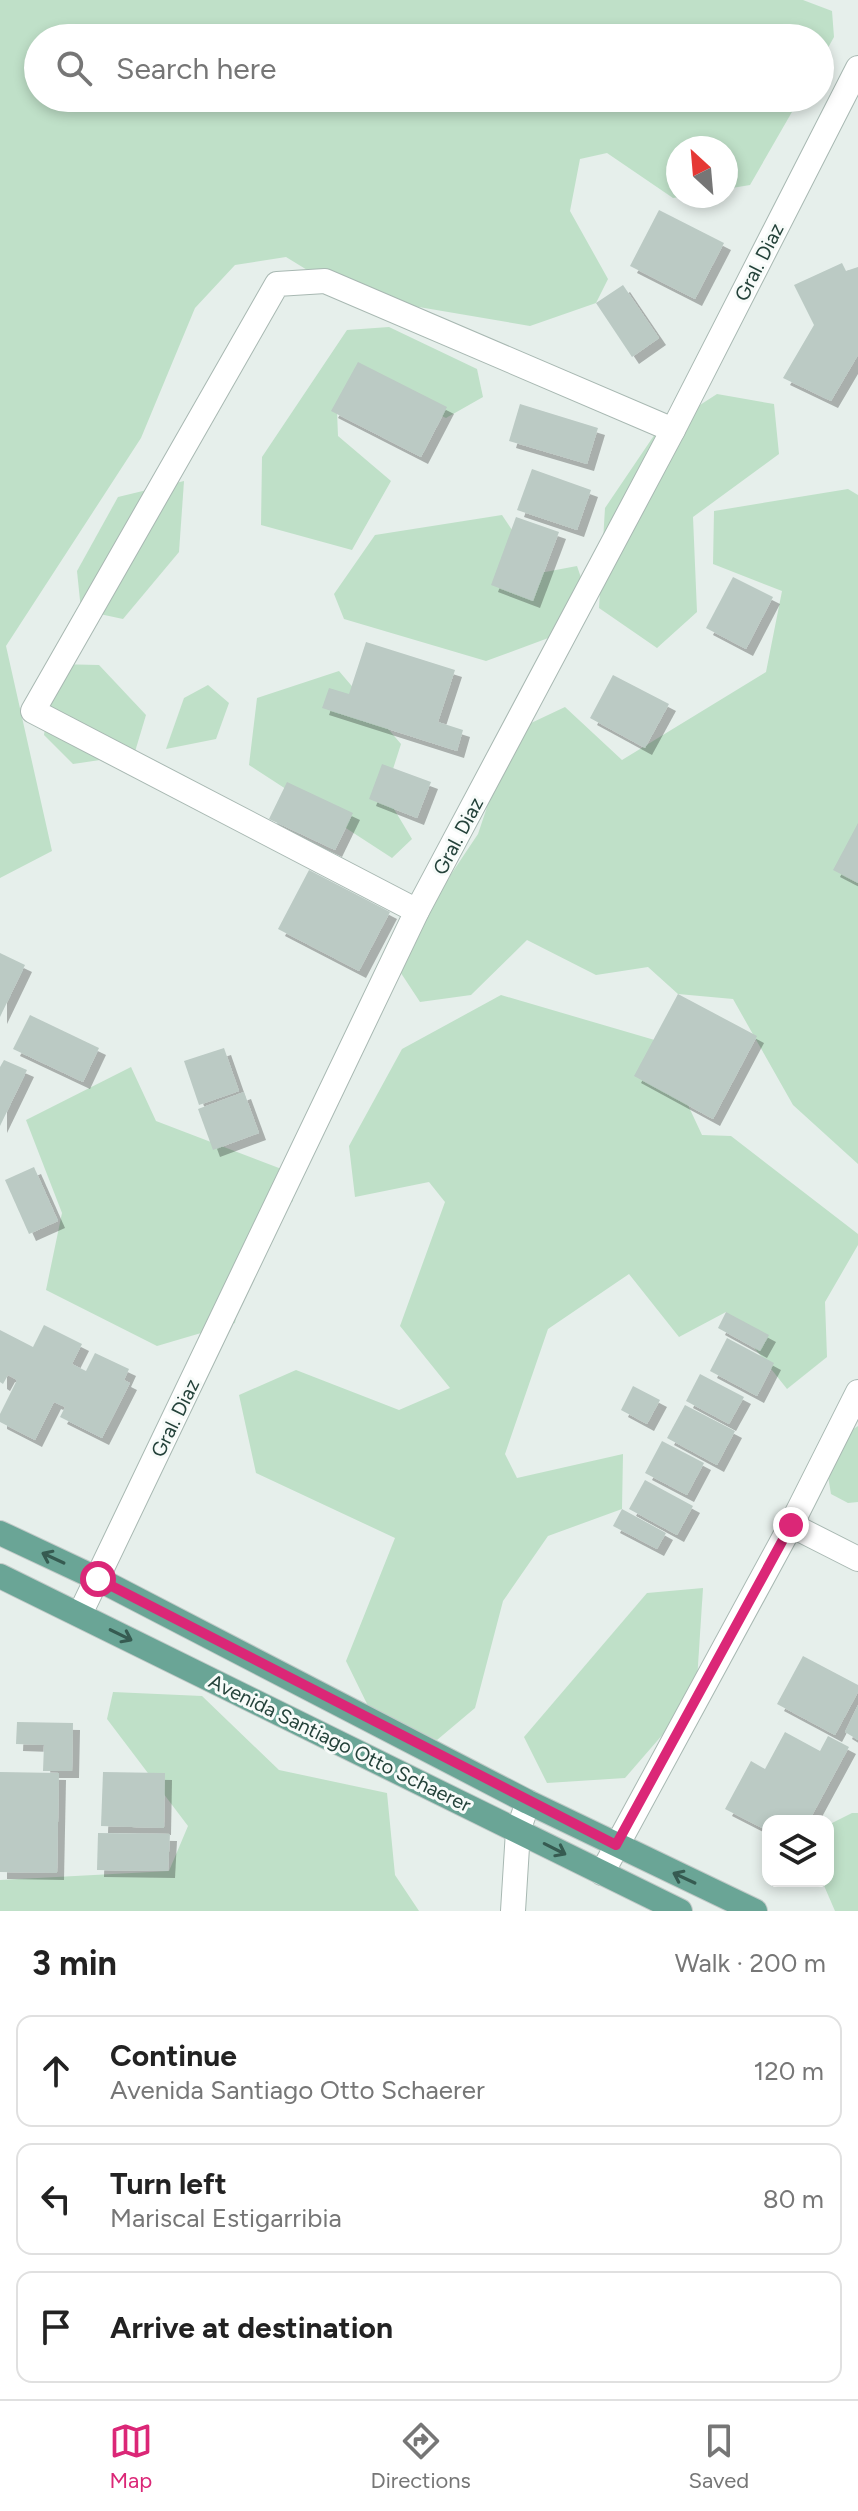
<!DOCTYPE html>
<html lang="en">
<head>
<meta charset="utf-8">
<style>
  :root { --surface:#fff; --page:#f2f2f2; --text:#222; --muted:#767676; --line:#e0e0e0; --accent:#db2777 }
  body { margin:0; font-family:Figtree,sans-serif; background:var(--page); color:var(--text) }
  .controls { position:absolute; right:24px; bottom:24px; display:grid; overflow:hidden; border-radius:16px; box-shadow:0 4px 12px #0003 }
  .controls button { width:72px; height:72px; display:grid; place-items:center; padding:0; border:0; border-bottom:2px solid var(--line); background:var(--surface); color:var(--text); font:40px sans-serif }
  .compass { position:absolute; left:666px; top:136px; width:72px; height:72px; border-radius:50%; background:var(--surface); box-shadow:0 4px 12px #0003; rotate:334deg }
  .stop { position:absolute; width:24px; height:24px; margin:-18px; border:6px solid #db2777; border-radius:50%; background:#fff }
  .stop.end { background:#db2777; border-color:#fff; box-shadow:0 2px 8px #0008 }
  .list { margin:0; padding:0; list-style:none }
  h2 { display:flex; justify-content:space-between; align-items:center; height:104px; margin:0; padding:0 32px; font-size:34px }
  h2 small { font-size:26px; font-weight:400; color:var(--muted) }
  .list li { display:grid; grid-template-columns:52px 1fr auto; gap:24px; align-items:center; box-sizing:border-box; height:112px; margin:0 16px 16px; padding:0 16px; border:2px solid var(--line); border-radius:16px }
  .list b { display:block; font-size:30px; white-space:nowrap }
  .list p { margin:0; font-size:26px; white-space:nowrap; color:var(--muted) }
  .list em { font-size:26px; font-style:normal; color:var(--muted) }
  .icon { flex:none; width:44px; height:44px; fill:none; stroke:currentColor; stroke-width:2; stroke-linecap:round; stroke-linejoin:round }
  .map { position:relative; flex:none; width:858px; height:1911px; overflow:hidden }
  .search { position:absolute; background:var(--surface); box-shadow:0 4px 12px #0003; left:24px; right:24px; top:24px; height:88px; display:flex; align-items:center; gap:20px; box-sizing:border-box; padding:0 28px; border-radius:44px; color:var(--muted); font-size:30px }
  .sheet { height:488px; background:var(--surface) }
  nav { display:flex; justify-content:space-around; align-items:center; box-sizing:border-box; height:112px; border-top:2px solid var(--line); background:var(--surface); font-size:22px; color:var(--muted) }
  nav a { display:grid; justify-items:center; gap:4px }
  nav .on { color:var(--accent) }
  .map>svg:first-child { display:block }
  .green { fill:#bfe0c8 }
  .building { fill:#bbcac4; filter:url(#shadow) }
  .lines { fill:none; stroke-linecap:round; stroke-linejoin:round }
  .minor-casing { stroke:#a8b8b2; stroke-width:26 }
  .primary-casing { stroke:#c2cac8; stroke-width:26 }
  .minor { stroke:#fff; stroke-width:24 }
  .primary { stroke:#6aa596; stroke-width:24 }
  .oneway { stroke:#365b51 }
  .route { stroke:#db2777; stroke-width:10 }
  .labels { text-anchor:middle; stroke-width:6; stroke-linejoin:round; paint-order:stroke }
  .street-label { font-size:20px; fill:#24423a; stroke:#f7fbf9 }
</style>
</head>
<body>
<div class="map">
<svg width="858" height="1911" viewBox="0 0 858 1911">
  <defs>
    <filter id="shadow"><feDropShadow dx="7" dy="7" stdDeviation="0" flood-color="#0004"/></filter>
  </defs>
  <rect width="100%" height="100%" fill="#e6efeb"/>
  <!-- green -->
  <g class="green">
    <path d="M 0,0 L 803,0 L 832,11 L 834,37 L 820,62 L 820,38 L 38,38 L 38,98 L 800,98 L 750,185 L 726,189 L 726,148 L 678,148 L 678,196 L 685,196 L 673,198 L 607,153 L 580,159 L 570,211 L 608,279 L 596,303 L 530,326 L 348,295 L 286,257 L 235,265 L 195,308 L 141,438 L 6,646 L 52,851 L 0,878 Z"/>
    <path d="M 389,327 L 477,369 L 483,397 L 446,418 L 384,391 L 337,411 L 338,436 L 391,481 L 352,550 L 261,525 L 262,457 L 347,330 Z"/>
    <path d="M 717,394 L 774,404 L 779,454 L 693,517 L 697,612 L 657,648 L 599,608 L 605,508 L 655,434 Z"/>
    <path d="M 184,481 L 179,552 L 123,619 L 81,610 L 77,571 L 118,497 Z"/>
    <path d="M 848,489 L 858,495 L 858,1164 L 793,1105 L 733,999 L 678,994 L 648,967 L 596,975 L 527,940 L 471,995 L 420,1002 L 393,961 L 478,834 L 512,732 L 565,707 L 622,760 L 766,672 L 782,591 L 713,564 L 714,511 Z"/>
    <path d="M 502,515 L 520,542 L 498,581 L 577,566 L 587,595 L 551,637 L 486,661 L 344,619 L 334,594 L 375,535 Z"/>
    <path d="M 55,664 L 99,665 L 146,715 L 134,755 L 73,764 L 44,735 Z"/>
    <path d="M 339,671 L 401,744 L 385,794 L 412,839 L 392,858 L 249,765 L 257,698 Z"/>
    <path d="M 208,685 L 229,703 L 216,739 L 166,749 L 184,698 Z"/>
    <path d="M 501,995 L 658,1041 L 702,1135 L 731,1136 L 858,1234 L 858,1245 L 825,1302 L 827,1357 L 787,1389 L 726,1312 L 679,1337 L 629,1274 L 548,1329 L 505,1454 L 517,1478 L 623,1454 L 622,1509 L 548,1536 L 503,1601 L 475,1708 L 437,1740 L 370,1710 L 346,1661 L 395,1538 L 256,1473 L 239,1395 L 296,1370 L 399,1410 L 450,1388 L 400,1326 L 445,1202 L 429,1182 L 355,1197 L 349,1146 L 402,1049 Z"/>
    <path d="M 131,1067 L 156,1121 L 292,1173 L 293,1201 L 250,1236 L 235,1323 L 157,1346 L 46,1290 L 62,1213 L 26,1120 Z"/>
    <path d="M 858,1426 L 858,1502 L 848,1503 L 831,1494 L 827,1470 L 852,1430 Z"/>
    <path d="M 703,1588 L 696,1696 L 625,1778 L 547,1783 L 524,1737 L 647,1593 Z"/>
    <path d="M 113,1692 L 202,1696 L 279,1770 L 387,1793 L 395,1875 L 419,1911 L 0,1911 L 0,1880 L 169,1871 L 188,1826 L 107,1719 Z"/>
    <path d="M 852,1813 L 858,1813 L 858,1911 L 835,1911 L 822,1881 L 828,1881 L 828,1825 Z"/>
  </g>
  <!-- building -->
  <g class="building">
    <path d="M 659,210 L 724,243 L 695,299 L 630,266 Z"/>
    <path d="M 842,263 L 846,271 L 858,267 L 858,355 L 831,401 L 783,378 L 814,325 L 794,285 Z"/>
    <path d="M 623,285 L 659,338 L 632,357 L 596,303 Z"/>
    <path d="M 358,362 L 447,407 L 421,457 L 331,411 Z"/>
    <path d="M 520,404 L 598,428 L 587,464 L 509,441 Z"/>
    <path d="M 532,469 L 591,490 L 577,530 L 517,510 Z"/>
    <path d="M 516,517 L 559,532 L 533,601 L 491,585 Z"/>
    <path d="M 733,577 L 773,597 L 746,649 L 706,628 Z"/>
    <path d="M 366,642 L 455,670 L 438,722 L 463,730 L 457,751 L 322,708 L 329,688 L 349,694 Z"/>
    <path d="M 613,675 L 669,704 L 645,748 L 590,718 Z"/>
    <path d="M 382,764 L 431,782 L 417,818 L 369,799 Z"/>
    <path d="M 287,782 L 353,813 L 335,850 L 269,819 Z"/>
    <path d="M 858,823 L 858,883 L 833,870 Z"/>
    <path d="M 309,870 L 390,912 L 359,971 L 278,929 Z"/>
    <path d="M 0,953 L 25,965 L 0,1017 Z"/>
    <path d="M 678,994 L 757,1036 L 713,1119 L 634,1076 Z"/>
    <path d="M 30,1015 L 99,1048 L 83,1082 L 13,1049 Z"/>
    <path d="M 224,1048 L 239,1091 L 199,1105 L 184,1061 Z"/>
    <path d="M 4,1060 L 27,1070 L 0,1126 L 0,1067 Z"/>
    <path d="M 244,1092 L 259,1133 L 213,1150 L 198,1109 Z"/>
    <path d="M 34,1167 L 58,1221 L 29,1234 L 5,1180 Z"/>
    <path d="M 726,1312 L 769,1335 L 760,1351 L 718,1328 Z"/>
    <path d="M 44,1325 L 82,1344 L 72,1364 L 86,1371 L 95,1353 L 129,1369 L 124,1380 L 130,1383 L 102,1438 L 60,1417 L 65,1407 L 54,1402 L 35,1440 L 0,1422 L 0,1414 L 17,1380 L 8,1375 L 3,1384 L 0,1382 L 0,1330 L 33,1347 Z"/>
    <path d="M 727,1338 L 774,1363 L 757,1396 L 710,1371 Z"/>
    <path d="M 700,1374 L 744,1397 L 729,1424 L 686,1401 Z"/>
    <path d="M 633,1386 L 660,1400 L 647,1424 L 621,1410 Z"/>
    <path d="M 685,1405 L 735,1431 L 717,1465 L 667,1438 Z"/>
    <path d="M 662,1441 L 704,1463 L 687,1495 L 645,1473 Z"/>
    <path d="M 645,1480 L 693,1506 L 677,1535 L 629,1509 Z"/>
    <path d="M 622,1509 L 666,1533 L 657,1549 L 613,1526 Z"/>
    <path d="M 803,1656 L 858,1685 L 858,1692 L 835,1735 L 777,1704 Z"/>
    <path d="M 858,1705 L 858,1740 L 845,1732 Z"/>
    <path d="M 17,1722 L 73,1723 L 72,1771 L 43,1771 L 44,1745 L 16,1744 Z"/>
    <path d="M 785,1732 L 820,1751 L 828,1736 L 849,1747 L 809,1821 L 768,1821 L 768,1831 L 725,1809 L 751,1761 L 765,1769 Z"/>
    <path d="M 0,1772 L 59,1773 L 57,1873 L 0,1872 Z"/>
    <path d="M 103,1772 L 165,1773 L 164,1828 L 101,1826 Z"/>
    <path d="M 98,1833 L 170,1834 L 168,1871 L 97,1870 Z"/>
  </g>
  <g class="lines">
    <defs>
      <g id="minor">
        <path d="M 417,911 L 33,711 L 277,284 L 325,281 L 673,430"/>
        <path d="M 791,1525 L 858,1559"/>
        <path d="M 80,1614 L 417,911 L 673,430 L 858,68"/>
        <path d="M 602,1873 L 791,1525 L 858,1392"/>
        <path d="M 513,1911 L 518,1831 L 528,1802"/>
      </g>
      <g id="primary">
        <path d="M 0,1533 L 98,1579 L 528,1802 L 755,1911"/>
        <path d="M 0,1576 L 680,1911"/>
      </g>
    </defs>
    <!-- minor casing -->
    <use href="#minor" class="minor-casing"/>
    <!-- primary casing -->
    <use href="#primary" class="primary-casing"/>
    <!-- minor -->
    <use href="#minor" class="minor"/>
    <!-- primary -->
    <use href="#primary" class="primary"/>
  </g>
  <!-- one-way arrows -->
  <defs><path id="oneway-shaft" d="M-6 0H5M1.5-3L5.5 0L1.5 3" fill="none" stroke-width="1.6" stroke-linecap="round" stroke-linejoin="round" transform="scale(2)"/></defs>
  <g class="oneway">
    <use href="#oneway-shaft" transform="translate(53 1558) rotate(-155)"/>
    <use href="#oneway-shaft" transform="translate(121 1635) rotate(26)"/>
    <use href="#oneway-shaft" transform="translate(555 1849) rotate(27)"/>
    <use href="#oneway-shaft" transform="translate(684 1878) rotate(-155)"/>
  </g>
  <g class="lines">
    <!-- route -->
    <path class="route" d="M 98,1579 L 616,1845 L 791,1525"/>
  </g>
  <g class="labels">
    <!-- street labels -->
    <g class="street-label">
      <text transform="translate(759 262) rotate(-63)" y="7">Gral. Diaz</text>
      <text transform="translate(458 836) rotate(-62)" y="7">Gral. Diaz</text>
      <text transform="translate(175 1418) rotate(-64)" y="7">Gral. Diaz</text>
      <text transform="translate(340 1743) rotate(26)" y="7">Avenida Santiago Otto Schaerer</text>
    </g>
  </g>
</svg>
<div class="controls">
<button><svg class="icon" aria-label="layers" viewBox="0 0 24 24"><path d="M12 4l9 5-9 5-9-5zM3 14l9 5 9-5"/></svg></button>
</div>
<svg class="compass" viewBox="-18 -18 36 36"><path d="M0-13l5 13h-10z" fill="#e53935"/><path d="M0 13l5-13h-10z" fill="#767676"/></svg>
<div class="stop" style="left:98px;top:1579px"></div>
<div class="stop end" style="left:791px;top:1525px"></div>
<div class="search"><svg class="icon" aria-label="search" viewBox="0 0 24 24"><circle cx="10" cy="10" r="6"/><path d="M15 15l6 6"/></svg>Search here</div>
</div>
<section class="sheet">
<h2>3 min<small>Walk · 200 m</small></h2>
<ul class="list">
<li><svg class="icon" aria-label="ahead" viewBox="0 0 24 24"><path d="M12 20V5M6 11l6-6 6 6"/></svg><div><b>Continue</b><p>Avenida Santiago Otto Schaerer</p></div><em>120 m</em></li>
<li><svg class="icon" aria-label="left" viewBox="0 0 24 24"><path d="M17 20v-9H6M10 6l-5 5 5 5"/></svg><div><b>Turn left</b><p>Mariscal Estigarribia</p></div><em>80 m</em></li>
<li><svg class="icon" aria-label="arrive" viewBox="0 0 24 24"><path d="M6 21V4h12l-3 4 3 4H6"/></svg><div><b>Arrive at destination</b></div></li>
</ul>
</section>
<nav>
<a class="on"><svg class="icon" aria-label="map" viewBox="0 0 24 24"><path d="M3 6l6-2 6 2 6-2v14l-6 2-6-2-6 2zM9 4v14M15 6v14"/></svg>Map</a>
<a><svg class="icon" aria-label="directions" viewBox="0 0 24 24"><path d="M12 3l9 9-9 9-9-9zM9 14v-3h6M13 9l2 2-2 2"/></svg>Directions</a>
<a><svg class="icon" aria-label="saved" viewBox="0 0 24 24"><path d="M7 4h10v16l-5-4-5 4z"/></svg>Saved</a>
</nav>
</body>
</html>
